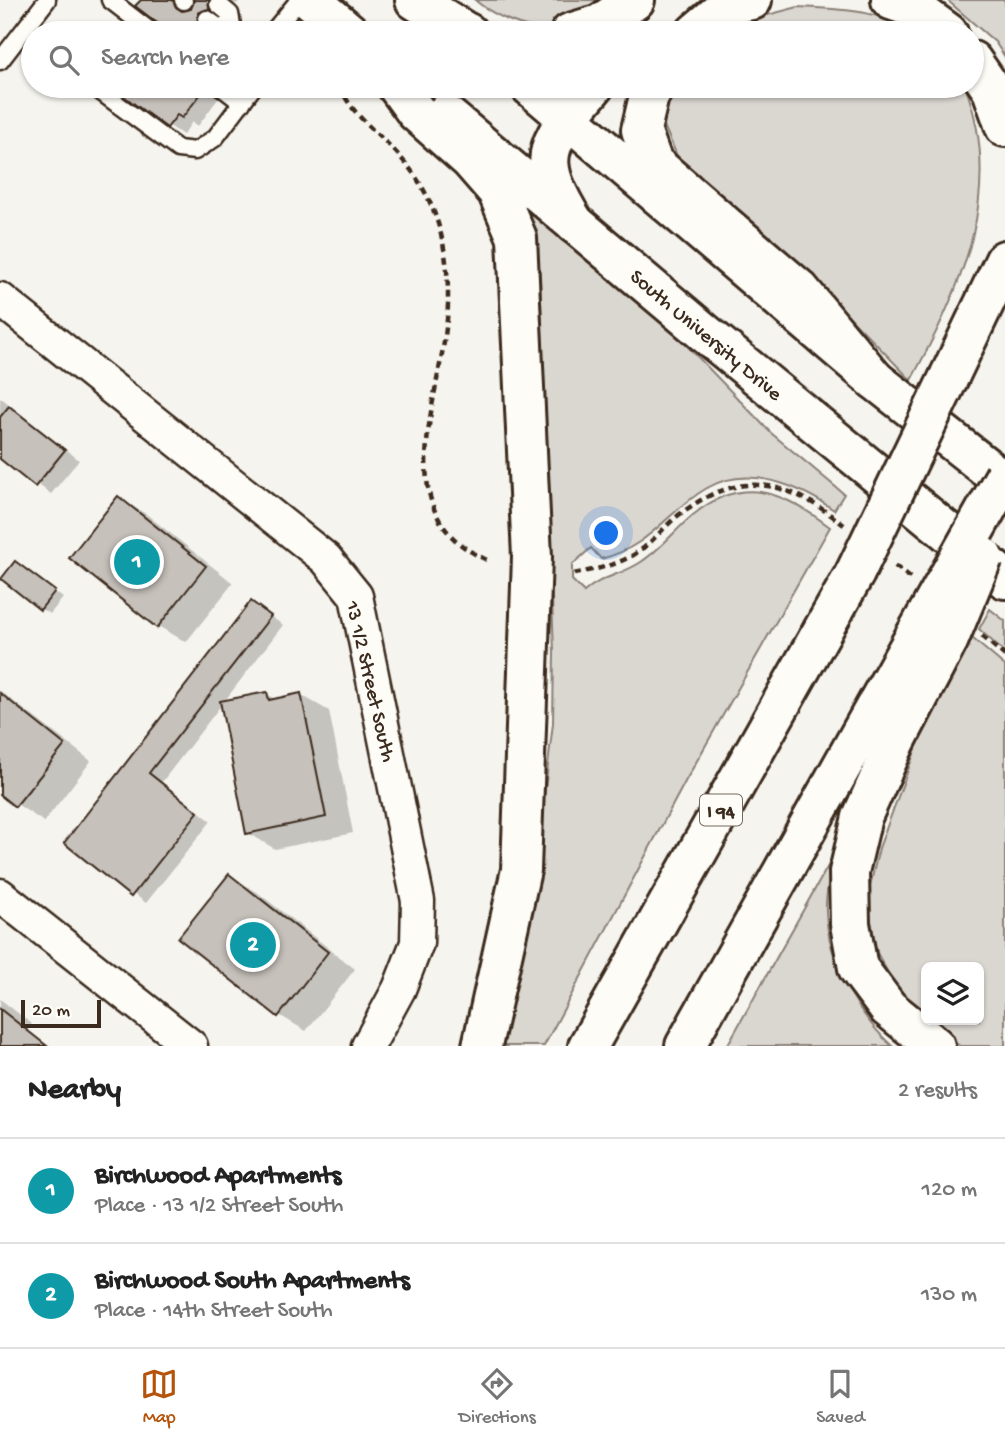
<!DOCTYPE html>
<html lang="en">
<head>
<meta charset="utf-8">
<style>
  :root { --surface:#fff; --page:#f6f6f6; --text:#222; --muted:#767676; --line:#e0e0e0; --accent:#b45309 }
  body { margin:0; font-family:"Gochi Hand",sans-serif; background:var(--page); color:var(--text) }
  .controls { position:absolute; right:21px; bottom:21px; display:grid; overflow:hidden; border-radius:10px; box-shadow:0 2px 5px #0004 }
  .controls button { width:63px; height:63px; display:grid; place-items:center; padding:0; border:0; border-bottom:2px solid var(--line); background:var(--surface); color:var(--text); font:35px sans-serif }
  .scale { position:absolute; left:21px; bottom:18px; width:80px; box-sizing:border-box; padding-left:7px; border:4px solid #3b2a1e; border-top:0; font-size:19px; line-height:24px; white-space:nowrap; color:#3b2a1e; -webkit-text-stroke:5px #fdfcf7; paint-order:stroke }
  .you { position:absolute; left:607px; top:534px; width:24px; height:24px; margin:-18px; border:5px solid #fff; border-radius:50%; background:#1a73e8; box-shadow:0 0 0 10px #1a73e833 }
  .badge { display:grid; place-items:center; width:46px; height:46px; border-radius:50%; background:var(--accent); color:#fff; font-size:23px; font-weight:700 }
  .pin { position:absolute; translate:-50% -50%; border:4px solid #fff; box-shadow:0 2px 7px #0006 }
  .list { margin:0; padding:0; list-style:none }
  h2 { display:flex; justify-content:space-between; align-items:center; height:91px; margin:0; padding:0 28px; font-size:30px }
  h2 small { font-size:23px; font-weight:400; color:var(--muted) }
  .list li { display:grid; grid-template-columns:46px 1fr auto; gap:21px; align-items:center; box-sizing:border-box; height:105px; padding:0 28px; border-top:2px solid var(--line) }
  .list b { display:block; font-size:26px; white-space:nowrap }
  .list p { margin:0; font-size:23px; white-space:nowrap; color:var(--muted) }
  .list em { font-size:23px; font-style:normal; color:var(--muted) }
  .icon { flex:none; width:38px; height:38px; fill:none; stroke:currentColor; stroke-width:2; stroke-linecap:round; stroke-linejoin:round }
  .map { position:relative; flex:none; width:1005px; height:1046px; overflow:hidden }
  .search { position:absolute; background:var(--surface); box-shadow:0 2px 5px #0004; left:21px; right:21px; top:21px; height:77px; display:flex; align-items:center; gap:18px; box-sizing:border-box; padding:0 24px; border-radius:38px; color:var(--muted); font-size:26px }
  .sheet { height:301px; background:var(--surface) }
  nav { display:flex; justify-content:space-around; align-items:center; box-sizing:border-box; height:98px; border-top:2px solid var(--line); background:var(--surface); font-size:19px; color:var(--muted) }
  nav a { display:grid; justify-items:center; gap:4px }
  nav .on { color:var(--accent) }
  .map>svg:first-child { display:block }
  .green { fill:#dad6d0; stroke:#8a8077; stroke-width:2; fill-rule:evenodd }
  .shadow { fill:#0003 }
  .building { fill:#c7c1bb; stroke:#3b2a1e; stroke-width:2 }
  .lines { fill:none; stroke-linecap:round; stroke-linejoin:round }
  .lane-casing { stroke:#3b2a1e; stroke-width:21 }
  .street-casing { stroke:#3b2a1e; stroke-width:37 }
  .primary-casing { stroke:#3b2a1e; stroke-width:44 }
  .highway-casing { stroke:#3b2a1e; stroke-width:44 }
  .path { stroke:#3b2a1e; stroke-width:4.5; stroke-dasharray:7 5; stroke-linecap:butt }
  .lane { stroke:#fdfcf7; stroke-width:16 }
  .street { stroke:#fdfcf7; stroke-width:32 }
  .primary { stroke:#fdfcf7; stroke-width:38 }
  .highway { stroke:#fdfcf7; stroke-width:38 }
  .highway-bridge-casing { stroke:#3b2a1e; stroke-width:44; stroke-linecap:butt }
  .highway-bridge { stroke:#fdfcf7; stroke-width:38 }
  .labels { text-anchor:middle; stroke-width:5; stroke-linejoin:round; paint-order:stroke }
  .shield { fill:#fdfcf7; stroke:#75695f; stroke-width:2 }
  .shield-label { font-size:19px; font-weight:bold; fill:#3b2a1e }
  .street-label { font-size:21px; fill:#3b2a1e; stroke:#fdfcf7 }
</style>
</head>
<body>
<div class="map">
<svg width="1005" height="1046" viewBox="0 0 1005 1046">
  <rect width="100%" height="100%" fill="#f5f4ee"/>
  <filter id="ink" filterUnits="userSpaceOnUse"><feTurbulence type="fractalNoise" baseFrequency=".0143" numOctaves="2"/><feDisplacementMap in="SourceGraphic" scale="14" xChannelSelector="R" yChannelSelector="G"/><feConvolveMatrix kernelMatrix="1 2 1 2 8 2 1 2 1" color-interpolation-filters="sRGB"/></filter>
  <g filter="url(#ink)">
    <!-- green -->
    <g class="green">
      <path d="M 475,0 L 600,0 C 588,13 553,30 535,28 C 516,25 489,13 475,0 Z"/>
      <path d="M 947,0 L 1005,0 L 1005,57 L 995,42 Z"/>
      <path d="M 798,7 C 838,9 880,9 914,33 L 725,33 L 752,19 Z"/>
      <path d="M 674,86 L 965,86 C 1005,191 962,287 911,380 L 802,268 L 678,158 L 664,126 L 665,108 Z"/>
      <path d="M 517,195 L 641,298 L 771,433 L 844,494 L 834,510 C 799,486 749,464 707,488 C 666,512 652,546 601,559 L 591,548 L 572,565 L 572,580 L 584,592 C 603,575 620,576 641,562 C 661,549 675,530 693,515 C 744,473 784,493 830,527 L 686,780 L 544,1046 L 501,1046 L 531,906 L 553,723 L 554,652 L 540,275 L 535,244 Z"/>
      <path d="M 990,609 L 1005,621 L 1005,653 L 979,629 Z"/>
      <path d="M 972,638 L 1005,666 L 1005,1046 L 960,1046 L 926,1024 L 898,991 L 877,953 L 867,899 L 879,848 L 934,700 ZM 926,967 L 979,967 L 979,1020 L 926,1020 Z"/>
      <path d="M 833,857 C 830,874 825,894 826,911 C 828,961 856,1013 892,1046 L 727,1046 Z"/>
    </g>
    <!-- shadow -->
    <g class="shadow">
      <path d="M 143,0 L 171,0 L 187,13 L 196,4 L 195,0 L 235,0 L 239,3 L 225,5 L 224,15 L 208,6 L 208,10 L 221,18 L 214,20 L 212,33 L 163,33 L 162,24 Z"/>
      <path d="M 120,23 L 135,31 L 137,33 L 112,33 Z"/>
      <path d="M 110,86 L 219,86 L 215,92 L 220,96 L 198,126 L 192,122 L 183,135 Z"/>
      <path d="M 0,397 L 79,460 L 51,494 L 0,457 Z"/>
      <path d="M 118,498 L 146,514 L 233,583 L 186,642 L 158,626 Z"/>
      <path d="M 16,563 L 63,598 L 50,614 L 41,609 Z"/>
      <path d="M 251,603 L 283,625 L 223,703 L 267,694 L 277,700 L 301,695 L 329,711 L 353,833 L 275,849 L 248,833 L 222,704 L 162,782 L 211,821 L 146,903 L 66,843 Z"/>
      <path d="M 0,691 L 91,761 L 44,822 L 0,793 Z"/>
      <path d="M 229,876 L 257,892 L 355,969 L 306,1031 L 279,1015 Z"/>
      <path d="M 0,999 L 32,1024 L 27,1030 L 47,1046 L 0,1046 Z"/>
    </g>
    <!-- building -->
    <g class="building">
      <path d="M 141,0 L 173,0 L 176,7 L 182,11 L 191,9 L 194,0 L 209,0 L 209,9 L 198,13 L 200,27 L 196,33 L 163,33 L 160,25 L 135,6 Z"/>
      <path d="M 110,86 L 207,86 L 182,118 L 177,115 L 167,128 Z"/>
      <path d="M 9,406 L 65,450 L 35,487 L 0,459 L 0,417 Z"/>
      <path d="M 118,496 L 206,566 L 157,628 L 69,558 Z"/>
      <path d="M 15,561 L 55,591 L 40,610 L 1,579 Z"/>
      <path d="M 251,601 L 271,616 L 149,773 L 198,812 L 131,897 L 64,843 Z"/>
      <path d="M 267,692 L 269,700 L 301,693 L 326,817 L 246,834 L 220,701 Z"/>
      <path d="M 0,693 L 65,745 L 15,807 L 0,795 Z"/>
      <path d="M 229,874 L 328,952 L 278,1017 L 178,938 Z"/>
      <path d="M 0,1009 L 47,1046 L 0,1046 Z"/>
    </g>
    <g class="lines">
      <defs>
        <g id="lane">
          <path d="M 110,0 L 153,33"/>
          <path d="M 183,0 L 184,1"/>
          <path d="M 207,19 L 218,27 L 232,25 L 230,14 L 218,4"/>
          <path d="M 272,33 L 299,0"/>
          <path d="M 0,61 L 47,0"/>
          <path d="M 93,86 L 178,149 L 195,151 L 215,138 L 254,86"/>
          <path d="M 220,86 L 242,103"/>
        </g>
        <g id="street">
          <path d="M 0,299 L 326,559 L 356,596 L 418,901 L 417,943 L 399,989 L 368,1046"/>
          <path d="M 0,895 L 191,1046"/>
        </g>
        <g id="primary">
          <path d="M 311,0 L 350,33"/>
          <path d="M 415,0 L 467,33"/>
          <path d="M 530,86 L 875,380 L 1005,482"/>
          <path d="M 445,114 L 706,334 L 1005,579"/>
        </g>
        <g id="highway">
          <path d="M 891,0 L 914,8 L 948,33"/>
          <path d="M 467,33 L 468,33"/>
          <path d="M 570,33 L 600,24 L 635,0"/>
          <path d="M 695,33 L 728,5 L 752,0"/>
          <path d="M 972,61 L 992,90 L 1005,127"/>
          <path d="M 397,86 L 416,112 L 470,160 L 497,191 L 517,238 L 532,557 L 521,870 L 482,1046"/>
          <path d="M 655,86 L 649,96 L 641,130 L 653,163 L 800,290 L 875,380"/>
          <path d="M 575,224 C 532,155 546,145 594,86"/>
          <path d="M 950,375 L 1005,260"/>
          <path d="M 588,1046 L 855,573"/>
          <path d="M 685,1046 L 924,620"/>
          <path d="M 935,1046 L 888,1008 L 858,968 L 850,924 L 849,872 L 862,817 L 896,741 L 949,639"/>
        </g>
      </defs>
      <!-- lane casing -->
      <use href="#lane" class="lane-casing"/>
      <!-- street casing -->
      <use href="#street" class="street-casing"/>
      <!-- primary casing -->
      <use href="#primary" class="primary-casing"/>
      <!-- highway casing -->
      <use href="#highway" class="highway-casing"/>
      <!-- path -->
      <g class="path">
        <path d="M 340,86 C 352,117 380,133 401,158 C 436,197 448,245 448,296 C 450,383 377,512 487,560"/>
        <path d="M 895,566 L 913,580"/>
        <path d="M 574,574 C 596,569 615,566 635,554 C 650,545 662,529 675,518 C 737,468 785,478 844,525"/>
        <path d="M 982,636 L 1005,656"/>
      </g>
      <!-- lane -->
      <use href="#lane" class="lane"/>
      <!-- street -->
      <use href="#street" class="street"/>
      <!-- primary -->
      <use href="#primary" class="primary"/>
      <!-- highway -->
      <use href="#highway" class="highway"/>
      <defs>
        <g id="highway-bridge">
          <path d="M 855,573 L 950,375"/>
          <path d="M 924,620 L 1005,476"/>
          <path d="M 949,639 L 983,557"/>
        </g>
      </defs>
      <!-- highway-bridge casing -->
      <use href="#highway-bridge" class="highway-bridge-casing"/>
      <!-- highway-bridge -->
      <use href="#highway-bridge" class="highway-bridge"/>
    </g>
  </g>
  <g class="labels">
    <!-- shield labels -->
    <rect class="shield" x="700" y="794.5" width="42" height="31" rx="5"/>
    <g class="shield-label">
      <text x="721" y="817">I 94</text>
    </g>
    <!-- street labels -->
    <g class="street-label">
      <text transform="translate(707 334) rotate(40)" y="7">South University Drive</text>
      <text transform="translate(372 681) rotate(77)" y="7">13 1/2 Street South</text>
    </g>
  </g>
</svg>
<div class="controls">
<button><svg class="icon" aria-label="layers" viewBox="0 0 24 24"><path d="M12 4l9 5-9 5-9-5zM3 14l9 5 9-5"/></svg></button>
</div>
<div class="scale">20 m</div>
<div class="you"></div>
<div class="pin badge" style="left:137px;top:562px;background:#0f9aa8">1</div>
<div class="pin badge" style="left:253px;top:945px;background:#0f9aa8">2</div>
<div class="search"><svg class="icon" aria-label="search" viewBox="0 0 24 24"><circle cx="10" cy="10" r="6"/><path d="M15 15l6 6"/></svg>Search here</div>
</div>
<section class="sheet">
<h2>Nearby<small>2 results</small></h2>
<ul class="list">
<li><span class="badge" style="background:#0f9aa8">1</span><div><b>Birchwood Apartments</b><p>Place · 13 1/2 Street South</p></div><em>120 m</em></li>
<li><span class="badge" style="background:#0f9aa8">2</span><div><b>Birchwood South Apartments</b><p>Place · 14th Street South</p></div><em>130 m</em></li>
</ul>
</section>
<nav>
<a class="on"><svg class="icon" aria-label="map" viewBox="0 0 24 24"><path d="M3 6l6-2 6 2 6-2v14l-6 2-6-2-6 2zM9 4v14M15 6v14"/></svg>Map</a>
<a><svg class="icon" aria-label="directions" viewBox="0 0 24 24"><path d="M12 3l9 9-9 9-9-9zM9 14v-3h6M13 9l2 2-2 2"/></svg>Directions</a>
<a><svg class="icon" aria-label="saved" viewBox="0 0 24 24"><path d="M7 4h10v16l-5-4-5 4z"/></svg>Saved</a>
</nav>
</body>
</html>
